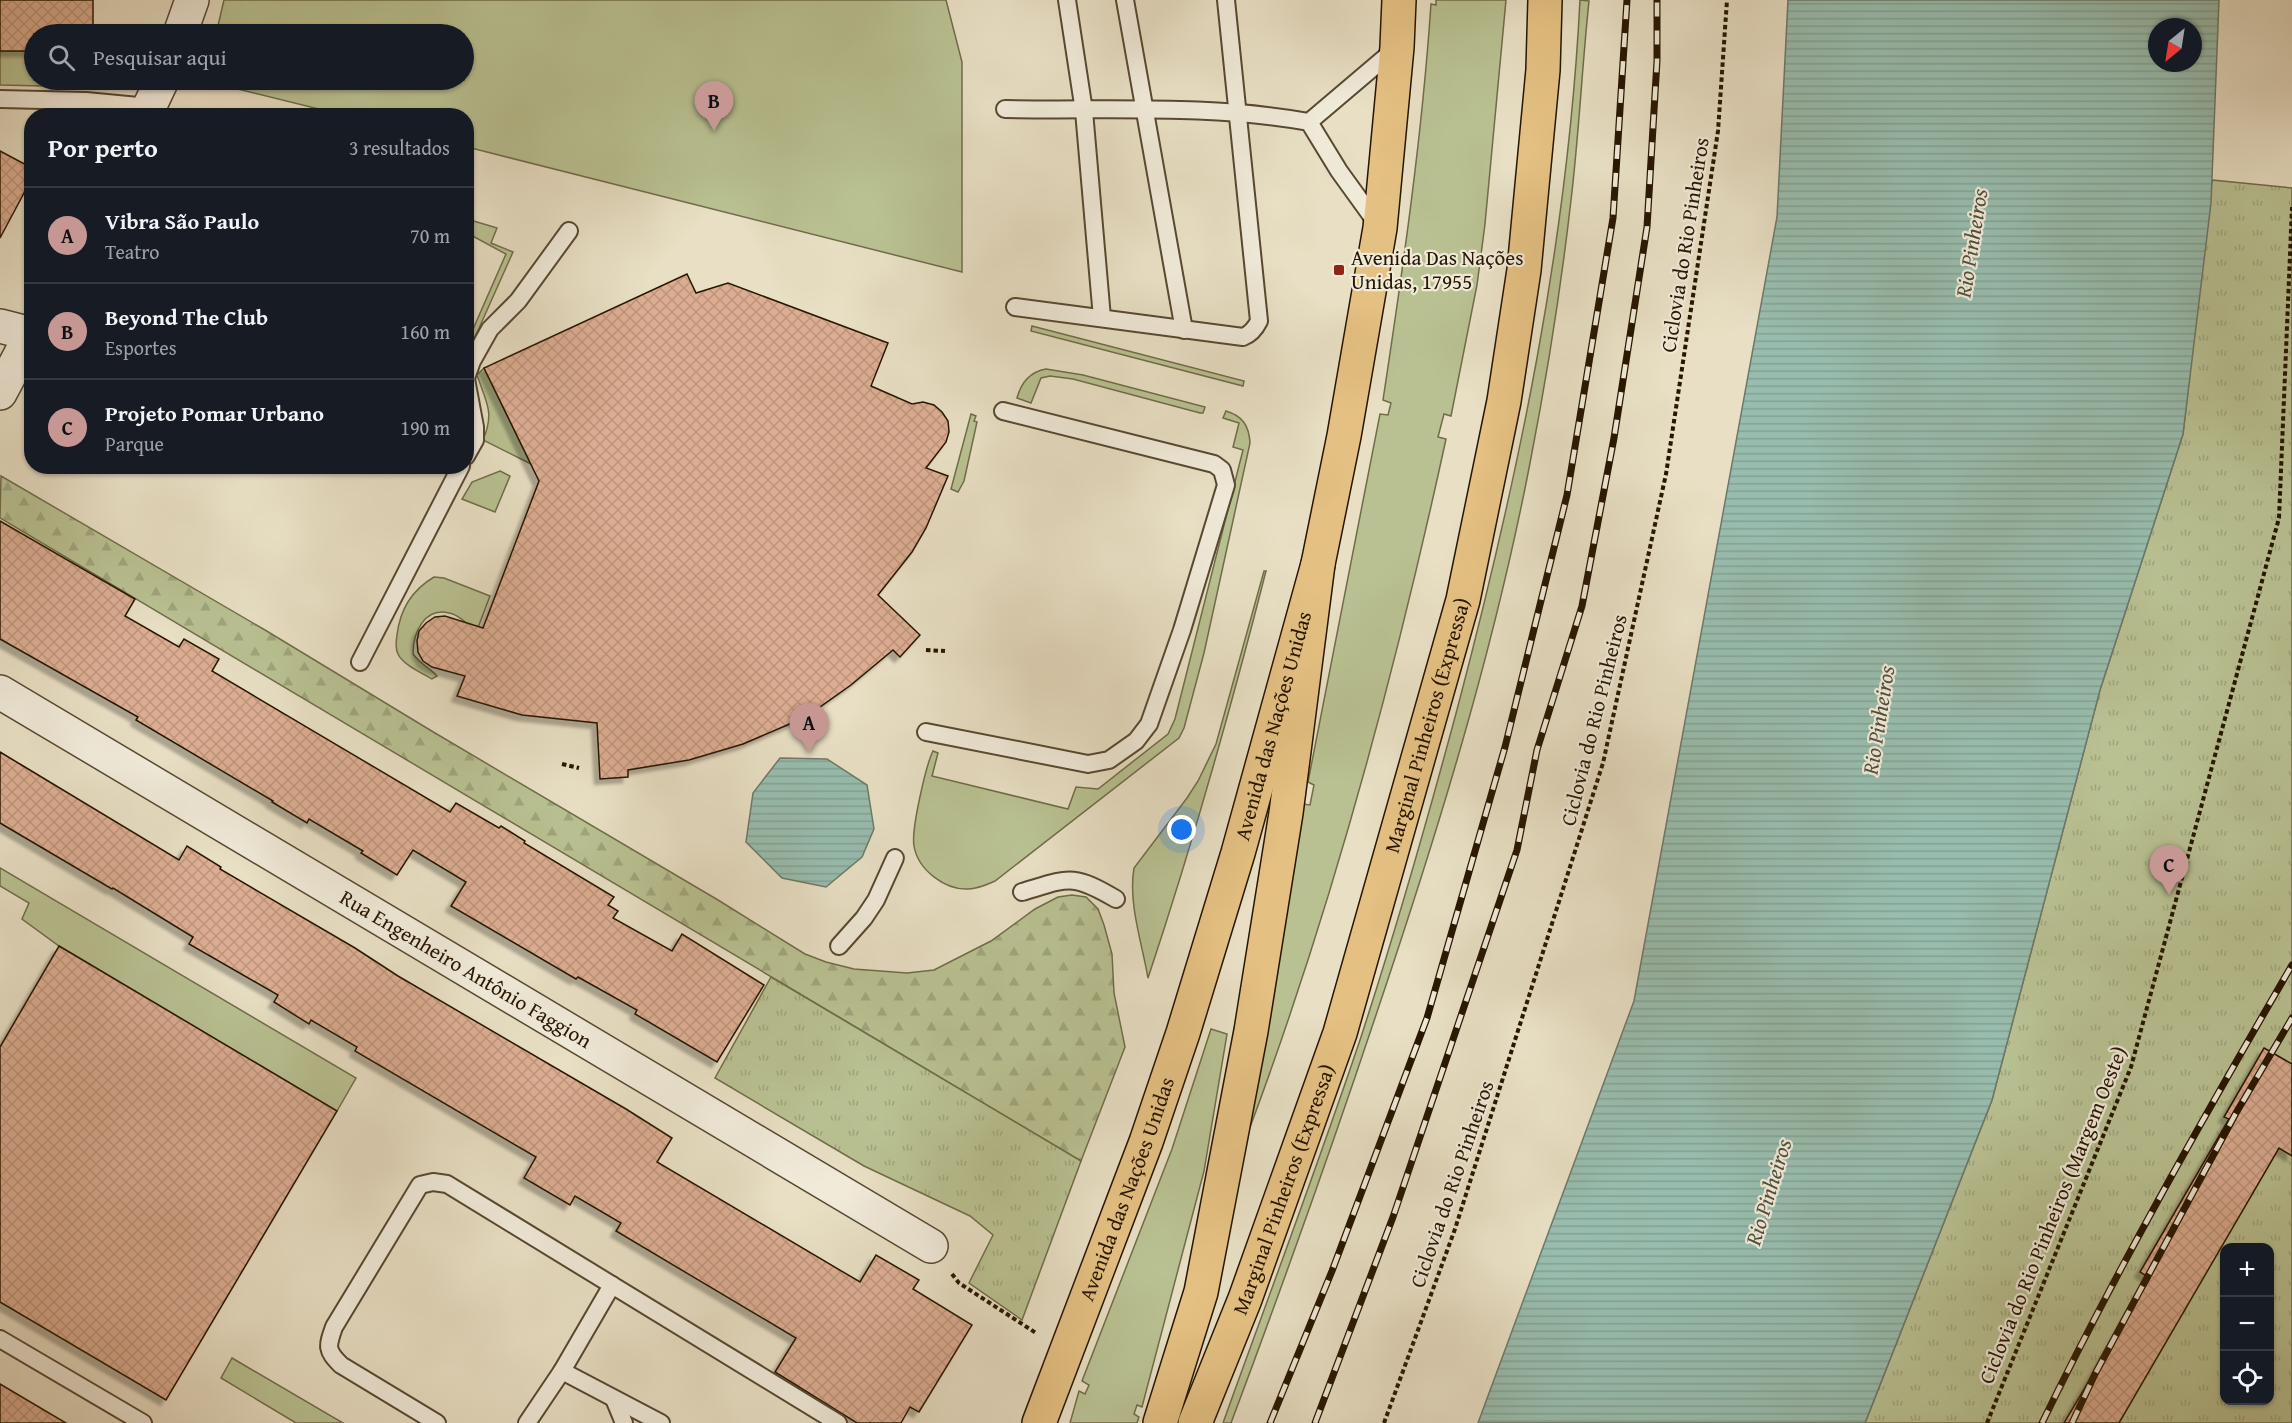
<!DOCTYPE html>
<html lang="pt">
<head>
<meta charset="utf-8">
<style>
  :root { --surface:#171b24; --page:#20242c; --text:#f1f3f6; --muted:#9ea1a6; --line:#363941; --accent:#c59692 }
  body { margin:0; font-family:"Gentium Book Plus",serif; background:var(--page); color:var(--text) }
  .controls { position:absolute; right:18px; bottom:18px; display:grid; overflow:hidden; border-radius:12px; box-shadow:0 2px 4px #0004 }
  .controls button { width:54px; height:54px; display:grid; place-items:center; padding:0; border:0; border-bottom:2px solid var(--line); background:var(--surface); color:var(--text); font:30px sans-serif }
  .compass { position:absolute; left:2148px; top:18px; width:54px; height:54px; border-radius:50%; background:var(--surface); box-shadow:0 2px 4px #0004; rotate:210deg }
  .you { position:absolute; left:1182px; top:830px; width:21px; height:21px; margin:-15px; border:4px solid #fff; border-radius:50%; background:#1a73e8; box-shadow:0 0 0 9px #1a73e833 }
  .badge { display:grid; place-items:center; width:39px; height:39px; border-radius:50%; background:var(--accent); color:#111; font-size:20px; font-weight:700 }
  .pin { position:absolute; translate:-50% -50px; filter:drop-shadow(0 2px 3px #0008) }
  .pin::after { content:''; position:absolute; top:32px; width:21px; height:18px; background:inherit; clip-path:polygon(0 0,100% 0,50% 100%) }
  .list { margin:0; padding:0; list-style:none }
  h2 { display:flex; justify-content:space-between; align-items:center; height:78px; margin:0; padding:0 24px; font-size:26px }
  h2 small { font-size:20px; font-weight:400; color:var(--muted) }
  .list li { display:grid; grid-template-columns:39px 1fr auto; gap:18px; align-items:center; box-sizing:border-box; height:96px; padding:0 24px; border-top:2px solid var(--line) }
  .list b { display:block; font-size:22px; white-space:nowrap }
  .list p { margin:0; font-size:20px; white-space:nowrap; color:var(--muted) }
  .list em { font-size:20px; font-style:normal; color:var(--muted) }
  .icon { flex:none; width:33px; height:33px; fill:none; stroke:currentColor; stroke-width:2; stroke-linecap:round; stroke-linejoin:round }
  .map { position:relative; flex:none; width:2292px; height:1423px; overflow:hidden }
  .search { position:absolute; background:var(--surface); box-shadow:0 2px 4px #0004; left:24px; top:24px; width:450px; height:66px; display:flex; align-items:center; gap:15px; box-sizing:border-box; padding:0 21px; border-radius:33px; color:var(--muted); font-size:22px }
  .panel { position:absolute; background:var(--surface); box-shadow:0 2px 4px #0004; left:24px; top:108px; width:450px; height:366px; border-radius:24px }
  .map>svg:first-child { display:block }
  .grass { fill:#b9c192; stroke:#706c49; stroke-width:1.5 }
  .forest { fill:url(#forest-firs); stroke:#706c49; stroke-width:1.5 }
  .park { fill:url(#park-tufts); stroke:#706c49; stroke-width:1.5; fill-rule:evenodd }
  .water { fill:url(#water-rules); stroke:#6b7a68; stroke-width:1.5; fill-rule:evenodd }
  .building { fill:url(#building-cross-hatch); stroke:#271600; stroke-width:1.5; filter:url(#shadow) }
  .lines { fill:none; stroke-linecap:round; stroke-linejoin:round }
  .service-casing { stroke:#574831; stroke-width:20 }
  .minor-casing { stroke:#574831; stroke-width:36 }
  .tertiary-casing { stroke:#574831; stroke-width:36 }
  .trunk-casing { stroke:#271600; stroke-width:36 }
  .motorway-casing { stroke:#271600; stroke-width:36 }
  .path { stroke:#271600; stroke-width:4; stroke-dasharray:4.5 3; stroke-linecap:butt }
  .service { stroke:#f0ead9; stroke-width:16 }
  .minor { stroke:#f0ead9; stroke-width:33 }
  .tertiary { stroke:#f0ead9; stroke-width:33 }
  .trunk { stroke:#e4c082; stroke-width:33 }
  .motorway { stroke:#e4c082; stroke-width:33 }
  .rail-casing { stroke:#271600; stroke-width:7 }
  .rail { stroke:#f0ead9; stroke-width:4.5; stroke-dasharray:14; stroke-linecap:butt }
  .poi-dot { fill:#8f2418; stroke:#f0ead9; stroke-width:2 }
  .labels { text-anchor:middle; stroke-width:4.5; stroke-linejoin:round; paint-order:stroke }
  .street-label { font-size:21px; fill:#271600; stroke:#f0ead9 }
  .poi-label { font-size:21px; fill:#271600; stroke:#f0ead9; text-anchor:start }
  .water-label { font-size:22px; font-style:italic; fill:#4f503d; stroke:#f0ead9 }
</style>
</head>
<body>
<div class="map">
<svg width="2292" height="1423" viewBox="0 0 2292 1423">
  <defs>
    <pattern id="forest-firs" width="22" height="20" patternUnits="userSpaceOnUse" patternTransform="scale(1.5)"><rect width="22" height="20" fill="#b9c192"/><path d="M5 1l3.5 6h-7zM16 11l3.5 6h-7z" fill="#9fa57c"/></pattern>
    <pattern id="park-tufts" width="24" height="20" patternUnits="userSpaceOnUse" patternTransform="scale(1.5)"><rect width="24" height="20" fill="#b9c192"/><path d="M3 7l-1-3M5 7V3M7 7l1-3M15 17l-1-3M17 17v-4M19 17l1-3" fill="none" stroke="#9fa57c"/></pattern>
    <pattern id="water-rules" width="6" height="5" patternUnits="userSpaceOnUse" patternTransform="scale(1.5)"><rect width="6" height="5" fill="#98bdae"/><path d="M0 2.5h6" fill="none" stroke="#83a294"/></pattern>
    <pattern id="building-cross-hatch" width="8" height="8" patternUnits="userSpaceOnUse" patternTransform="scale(1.5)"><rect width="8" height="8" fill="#dcad92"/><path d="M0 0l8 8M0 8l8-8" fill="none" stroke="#bd947c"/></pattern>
    <filter id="shadow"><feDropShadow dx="-5.5" dy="5.5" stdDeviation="1.5" flood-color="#0004"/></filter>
  </defs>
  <rect width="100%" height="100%" fill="#e8dfc4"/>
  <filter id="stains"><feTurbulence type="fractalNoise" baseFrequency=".00333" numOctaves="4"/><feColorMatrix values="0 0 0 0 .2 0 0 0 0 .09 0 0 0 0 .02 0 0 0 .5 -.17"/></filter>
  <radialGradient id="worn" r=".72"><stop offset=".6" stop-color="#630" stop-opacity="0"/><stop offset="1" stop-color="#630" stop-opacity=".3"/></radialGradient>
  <!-- grass -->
  <g class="grass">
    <path d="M 224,0 L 946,0 L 962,62 L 962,272 L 467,147 L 466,116 L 343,115 L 205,81 L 464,80 L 464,34 L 216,34 Z"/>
    <path d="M 1436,0 L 1506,0 L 1485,224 L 1477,285 L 1451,416 L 1444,414 L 1438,437 L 1446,439 C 1395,674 1331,912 1246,1138 L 1303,804 L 1310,805 L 1314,785 L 1308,782 L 1380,414 L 1388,415 L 1391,403 L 1383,400 C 1403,268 1422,137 1431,4 L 1436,5 Z"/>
    <path d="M 1580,0 L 1589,1 C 1582,67 1579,134 1571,200 C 1561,288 1547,376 1530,463 C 1494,650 1438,831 1377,1012 C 1331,1150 1282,1287 1231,1423 L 1223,1423 C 1269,1295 1317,1168 1360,1040 C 1396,930 1428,818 1458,706 C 1519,474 1568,240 1580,0 Z"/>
    <path d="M 0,51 L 34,51 L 34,80 L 87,80 L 87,87 L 0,85 Z"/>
    <path d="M 467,219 L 497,228 L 491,243 L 513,252 L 467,355 L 467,343 L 506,254 L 467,233 Z"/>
    <path d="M 1032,326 L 1244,381 L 1243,386 L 1031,331 Z"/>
    <path d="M 484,368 L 531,464 L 483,440 C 495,412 486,402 477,375 Z"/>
    <path d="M 1046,369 L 1083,375 L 1205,407 L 1203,413 L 1200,413 L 1073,379 L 1050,376 L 1041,378 L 1031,403 L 1017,398 C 1021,383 1029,372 1046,369 Z"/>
    <path d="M 1226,411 C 1243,416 1249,426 1250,443 L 1204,653 L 1184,728 L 1179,738 L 995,881 C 986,885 978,889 968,889 C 945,890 918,870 914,846 C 911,830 926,765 933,751 L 938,753 L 932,776 L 1068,809 L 1076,787 L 1098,789 L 1168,734 L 1175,719 L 1243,450 L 1233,447 L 1239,423 L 1223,418 Z"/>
    <path d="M 971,414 L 976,416 L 974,421 L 977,422 L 964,481 L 958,492 L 951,489 Z"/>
    <path d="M 500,471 L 510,476 L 495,512 L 462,499 L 472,482 Z"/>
    <path d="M 1264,571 L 1266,571 C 1231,708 1193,843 1148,978 C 1142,943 1128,903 1134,868 L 1187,798 L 1198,781 L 1216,744 Z"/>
    <path d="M 434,577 L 444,578 L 490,596 L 476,633 C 469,626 460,615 449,613 C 424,607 413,633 413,654 C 420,664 430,668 437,676 L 432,679 C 422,673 403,665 398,654 C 395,648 396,641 397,635 C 400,609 412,590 434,577 Z"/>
    <path d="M 0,868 L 356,1078 L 337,1111 L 59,946 L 22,919 L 29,903 L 0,886 Z"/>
    <path d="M 1211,1029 L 1227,1034 L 1204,1171 L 1142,1407 L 1137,1405 L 1134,1414 L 1139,1417 L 1137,1423 L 1070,1423 L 1079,1391 L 1085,1394 L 1089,1385 L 1082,1381 L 1172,1149 Z"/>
    <path d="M 232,1358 L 343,1423 L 296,1423 L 221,1378 Z"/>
  </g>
  <!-- forest -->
  <path class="forest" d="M 1,476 L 265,630 L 435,733 L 718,900 L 805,954 L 826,962 L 854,969 L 907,973 L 934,970 L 991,941 L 1035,909 L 1058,897 L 1072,895 L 1086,897 L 1098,909 L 1104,925 L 1112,954 L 1114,993 L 1125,1047 L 1081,1161 L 0,518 Z"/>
  <!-- park -->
  <g class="park">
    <path d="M 2212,180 L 2292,188 L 2292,1423 L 1865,1423 L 1992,1100 L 2100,690 L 2183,434 ZM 2224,1248 L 2270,1248 L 2270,1400 L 2224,1400 Z"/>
    <path d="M 771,977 L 1081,1161 L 1022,1320 L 969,1283 L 993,1235 L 970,1216 L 864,1166 L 715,1078 Z"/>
  </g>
  <!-- water -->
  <g class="water">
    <path d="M 1788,0 L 2219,0 L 2211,203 L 2183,434 L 2100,690 L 1992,1100 L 1865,1423 L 1478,1423 L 1634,1001 L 1777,217 ZM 2157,27 L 2193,27 L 2193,63 L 2157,63 Z"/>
    <path d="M 780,758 L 827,759 L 867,785 L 874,829 L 862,857 L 826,887 L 782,878 L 746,842 L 753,793 Z"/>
  </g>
  <!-- building -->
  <g class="building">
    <path d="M 0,0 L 93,0 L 93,34 L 34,34 L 34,51 L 0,51 Z"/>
    <path d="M 0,151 L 32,168 L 32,178 L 0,238 Z"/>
    <path d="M 687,274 L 696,293 L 728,283 L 888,343 L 871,386 L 912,404 L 923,402 L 934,405 L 942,412 L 948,421 L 949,432 L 946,442 L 926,468 L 948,476 L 926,528 L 912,552 L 878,595 L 920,635 L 900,657 L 893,650 L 851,685 L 817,709 L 792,723 L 743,744 L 689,760 L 628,770 L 628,777 L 600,779 L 597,723 L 522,715 L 457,696 L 465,676 L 432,667 L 423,661 L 418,652 L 417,641 L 419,631 L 426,623 L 435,617 L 445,616 L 483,628 L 539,481 L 484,368 Z"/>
    <path d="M 0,521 L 135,599 L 125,616 L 179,647 L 184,639 L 219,659 L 212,671 L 450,812 L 456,803 L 499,828 L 501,826 L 525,841 L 524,843 L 614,897 L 608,905 L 618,911 L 613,918 L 672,951 L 682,934 L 764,985 L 717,1062 L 635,1014 L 637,1010 L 578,977 L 576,979 L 451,906 L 466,882 L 413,850 L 397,875 L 361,853 L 363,851 L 309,819 L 307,823 L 272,802 L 273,801 L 136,720 L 138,717 L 0,639 Z"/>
    <path d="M 0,752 L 179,860 L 187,846 L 221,867 L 220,869 L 355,948 L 398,976 L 626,1109 L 672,1138 L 657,1162 L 860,1282 L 876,1255 L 919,1280 L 913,1289 L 972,1325 L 919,1412 L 910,1407 L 901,1423 L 857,1423 L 775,1372 L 796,1338 L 616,1231 L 621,1223 L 575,1196 L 570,1205 L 524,1178 L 536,1157 L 355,1051 L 357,1047 L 311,1020 L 309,1024 L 274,1002 L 278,995 L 189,944 L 193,937 L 113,888 L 112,889 L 0,823 Z"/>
    <path d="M 59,946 L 337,1111 L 166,1400 L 0,1302 L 0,1047 Z"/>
    <path d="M 2264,1048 L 2292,1064 L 2292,1156 L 2279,1148 L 2119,1423 L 2064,1423 L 2150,1278 L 2140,1272 L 2229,1119 L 2224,1117 Z"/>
    <path d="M 0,1384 L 66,1423 L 0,1423 Z"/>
  </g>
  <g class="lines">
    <defs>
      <g id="service">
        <path d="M 1067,0 L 1084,111 L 1102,318"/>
        <path d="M 1125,0 L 1184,330"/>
        <path d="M 0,99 L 86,101 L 149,107"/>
        <path d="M 1005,109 C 1106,111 1209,104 1309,122 L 1339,171 L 1378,225"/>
        <path d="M 1309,122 L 1395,49"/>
        <path d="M 1015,307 L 1243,337 C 1251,334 1255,329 1259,321 L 1226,0"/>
        <path d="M 466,378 L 472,361 L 490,329 L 518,301 L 569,231"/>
        <path d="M 466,379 L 475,427 L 475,440 L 466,456"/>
        <path d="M 360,662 L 461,466"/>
        <path d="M 926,732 L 1088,764 L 1109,760 L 1136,741 L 1149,724 L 1182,630 L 1226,485 L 1222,470 L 1214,464 L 1003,411"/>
        <path d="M 1022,892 C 1069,878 1072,873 1116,899"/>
        <path d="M 839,946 L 864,918 L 876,900 L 895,858"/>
        <path d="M 0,1339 L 143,1423"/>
        <path d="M 562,1371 L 661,1423"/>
        <path d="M 614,1399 L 624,1423"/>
        <path d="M 437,1423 L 341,1365 C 326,1350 327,1347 334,1327 L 420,1185 L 433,1182 L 447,1184 L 612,1285"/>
        <path d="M 527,1423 L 562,1371 L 612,1285 L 838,1423"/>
      </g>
      <g id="minor">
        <path d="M 0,326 L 31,334"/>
        <path id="s1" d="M 0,692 L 931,1246"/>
      </g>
      <g id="tertiary">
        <path d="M 180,34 L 192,0"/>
        <path d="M 145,116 L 162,80"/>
        <path d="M 0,393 L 32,333"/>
      </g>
      <g id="trunk">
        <path id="s2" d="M 1039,1423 L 1146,1142 L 1183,1033 L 1238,853 L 1318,564 L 1344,436 L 1380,228 L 1397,47 L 1399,0"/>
      </g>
      <g id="motorway">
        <path d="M 1160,1423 L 1201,1292 L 1251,1031 L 1286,813 L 1318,564"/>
        <path id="s3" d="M 1195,1423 L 1245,1299 L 1340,1033 L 1463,600 L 1504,401 L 1524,270 L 1543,70 L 1545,0"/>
      </g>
    </defs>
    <!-- service casing -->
    <use href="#service" class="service-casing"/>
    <!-- minor casing -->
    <use href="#minor" class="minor-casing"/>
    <!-- tertiary casing -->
    <use href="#tertiary" class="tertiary-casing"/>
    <!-- trunk casing -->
    <use href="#trunk" class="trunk-casing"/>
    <!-- motorway casing -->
    <use href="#motorway" class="motorway-casing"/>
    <!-- path -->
    <g class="path">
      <path d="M 926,650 L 945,651"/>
      <path d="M 562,764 L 579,768"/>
      <path d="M 952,1274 L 959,1283 L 1036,1333"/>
      <path d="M 1384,1423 L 1455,1229 L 1603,763 L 1666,474 L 1718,131 L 1727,0"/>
      <path d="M 1987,1423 L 2131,1067 L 2279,518 L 2292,207"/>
    </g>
    <!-- service -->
    <use href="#service" class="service"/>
    <!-- minor -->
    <use href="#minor" class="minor"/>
    <!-- tertiary -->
    <use href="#tertiary" class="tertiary"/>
    <!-- trunk -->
    <use href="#trunk" class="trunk"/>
    <!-- motorway -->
    <use href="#motorway" class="motorway"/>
    <defs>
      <g id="rail">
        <path d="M 1270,1423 L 1332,1271 L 1427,1018 L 1505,747 L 1567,495 L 1613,218 L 1627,0"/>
        <path d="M 1315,1423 L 1393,1217 L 1517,850 L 1537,750 L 1582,606 L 1614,438 L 1647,227 L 1657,61 L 1657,0"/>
        <path d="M 2042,1423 C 2118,1267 2205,1115 2292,965"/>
        <path d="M 2072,1423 L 2095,1374 L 2236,1113 L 2292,1018"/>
      </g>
    </defs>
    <!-- rail casing -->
    <use href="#rail" class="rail-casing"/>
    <!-- rail -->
    <use href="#rail" class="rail"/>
  </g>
  <!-- markers -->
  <rect class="poi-dot" x="1333" y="264" width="12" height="12" rx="3"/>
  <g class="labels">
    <!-- street labels -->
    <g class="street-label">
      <text transform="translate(1685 245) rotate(-81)" y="7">Ciclovia do Rio Pinheiros</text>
      <text transform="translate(1594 720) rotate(-76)" y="7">Ciclovia do Rio Pinheiros</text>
      <text dy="7" stroke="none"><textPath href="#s2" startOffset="736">Avenida das Nações Unidas</textPath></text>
      <text dy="7" stroke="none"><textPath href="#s3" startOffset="736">Marginal Pinheiros (Expressa)</textPath></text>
      <text dy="7" stroke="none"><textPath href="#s1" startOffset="542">Rua Engenheiro Antônio Faggion</textPath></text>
      <text transform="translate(1452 1184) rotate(-71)" y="7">Ciclovia do Rio Pinheiros</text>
      <text dy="7" stroke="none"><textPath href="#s2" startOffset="250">Avenida das Nações Unidas</textPath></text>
      <text dy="7" stroke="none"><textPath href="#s3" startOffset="250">Marginal Pinheiros (Expressa)</textPath></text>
      <text transform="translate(2053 1215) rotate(-68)" y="7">Ciclovia do Rio Pinheiros (Margem Oeste)</text>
    </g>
    <!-- poi labels -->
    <g class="poi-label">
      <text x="1351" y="265">Avenida Das Nações<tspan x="1351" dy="24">Unidas, 17955</tspan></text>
    </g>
    <!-- water labels -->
    <g class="water-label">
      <text transform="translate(1971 243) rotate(-81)" y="8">Rio Pinheiros</text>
      <text transform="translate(1878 720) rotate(-81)" y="8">Rio Pinheiros</text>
      <text transform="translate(1768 1192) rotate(-73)" y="8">Rio Pinheiros</text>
    </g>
  </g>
  <rect width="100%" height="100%" filter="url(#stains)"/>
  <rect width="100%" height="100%" fill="url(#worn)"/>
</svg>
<div class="controls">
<button>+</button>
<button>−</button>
<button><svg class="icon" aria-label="locate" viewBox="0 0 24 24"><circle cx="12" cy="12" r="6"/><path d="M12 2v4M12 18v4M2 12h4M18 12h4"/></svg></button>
</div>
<svg class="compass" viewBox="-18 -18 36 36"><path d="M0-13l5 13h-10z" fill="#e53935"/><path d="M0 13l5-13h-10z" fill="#9ea1a6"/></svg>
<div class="you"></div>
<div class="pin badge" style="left:809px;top:753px">A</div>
<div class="pin badge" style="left:714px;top:131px">B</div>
<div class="pin badge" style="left:2169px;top:895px">C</div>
<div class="search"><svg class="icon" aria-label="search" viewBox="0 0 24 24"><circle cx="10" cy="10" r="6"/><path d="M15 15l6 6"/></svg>Pesquisar aqui</div>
<section class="panel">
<h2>Por perto<small>3 resultados</small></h2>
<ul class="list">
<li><span class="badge">A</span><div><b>Vibra São Paulo</b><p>Teatro</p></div><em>70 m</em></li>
<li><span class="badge">B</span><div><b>Beyond The Club</b><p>Esportes</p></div><em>160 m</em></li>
<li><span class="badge">C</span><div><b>Projeto Pomar Urbano</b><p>Parque</p></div><em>190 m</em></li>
</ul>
</section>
</div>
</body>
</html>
